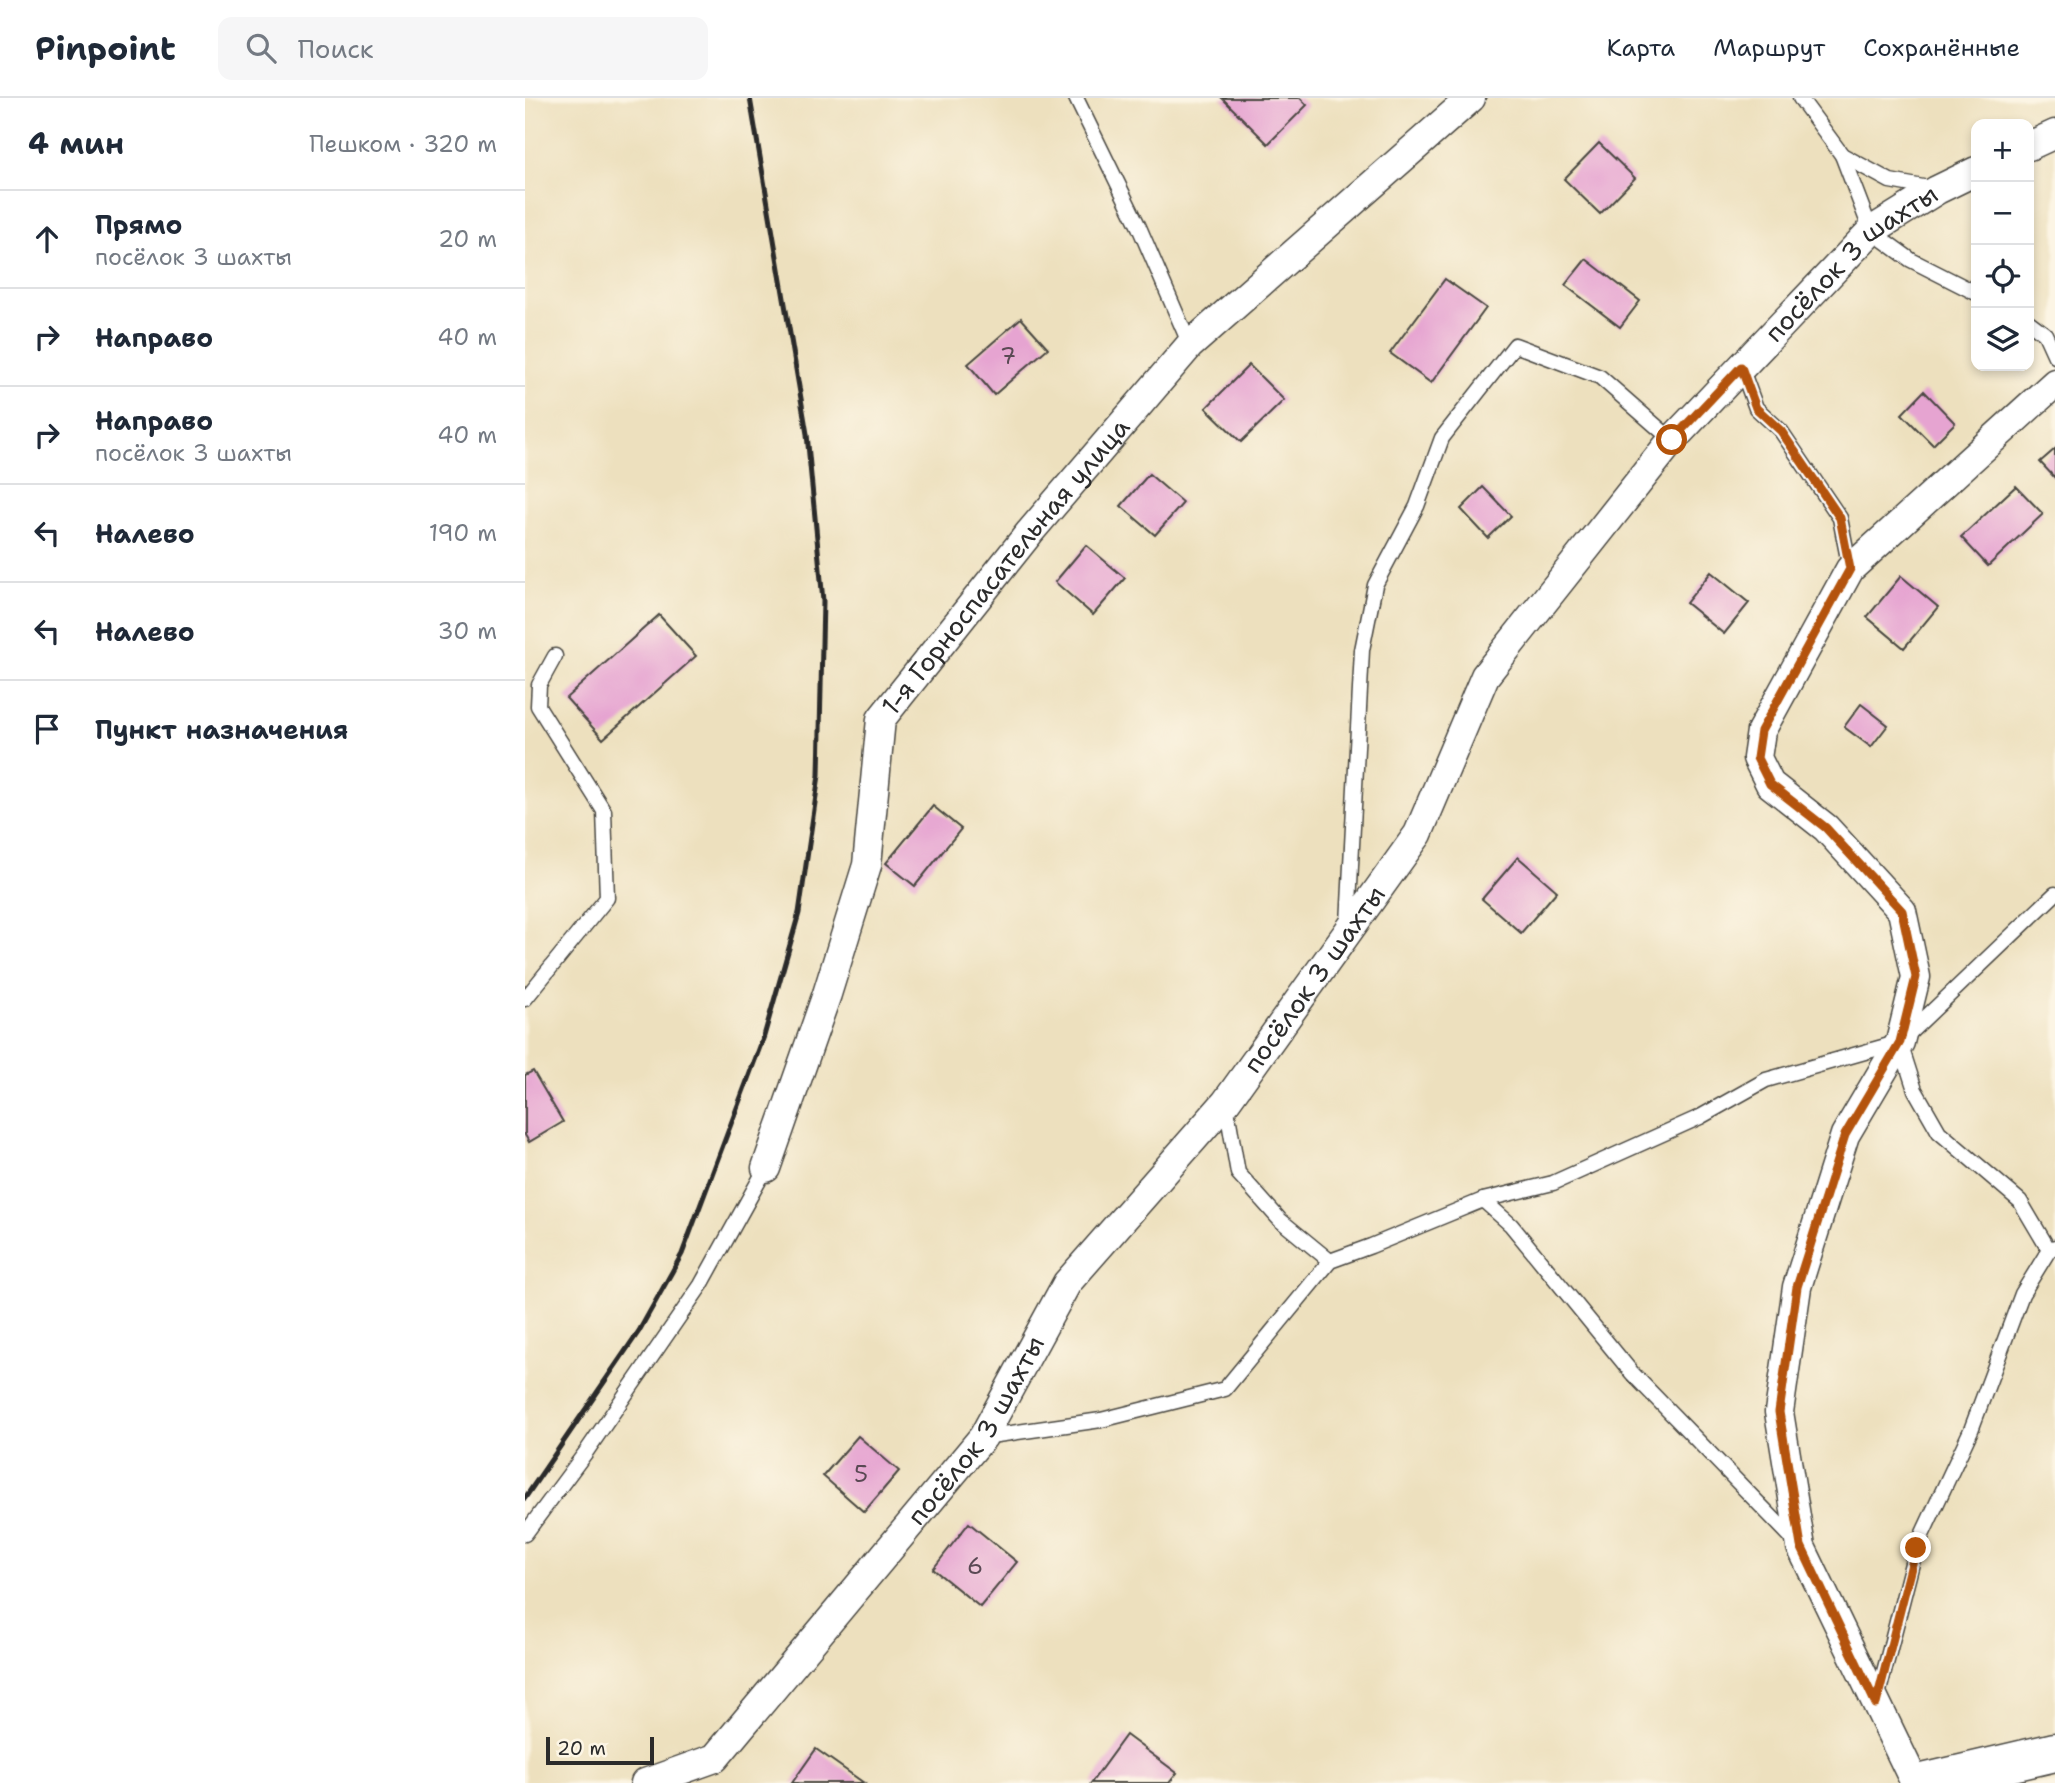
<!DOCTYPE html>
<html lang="ru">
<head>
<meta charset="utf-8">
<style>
  :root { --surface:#fff; --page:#f6f6f7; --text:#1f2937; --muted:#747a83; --line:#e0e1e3 }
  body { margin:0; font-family:"Shantell Sans",sans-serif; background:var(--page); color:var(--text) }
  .controls { position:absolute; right:21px; top:21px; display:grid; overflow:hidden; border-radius:14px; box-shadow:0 4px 10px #0003 }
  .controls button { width:63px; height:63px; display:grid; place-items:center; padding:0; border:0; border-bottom:2px solid var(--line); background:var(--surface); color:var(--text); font:35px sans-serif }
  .scale { position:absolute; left:21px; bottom:18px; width:108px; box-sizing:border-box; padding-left:7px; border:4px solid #2b2b2b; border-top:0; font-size:19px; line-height:24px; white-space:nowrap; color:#2b2b2b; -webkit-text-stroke:5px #fcf5e5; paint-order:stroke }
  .stop { position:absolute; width:21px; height:21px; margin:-16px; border:5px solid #b45309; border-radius:50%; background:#fff }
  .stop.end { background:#b45309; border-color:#fff; box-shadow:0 2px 7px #0008 }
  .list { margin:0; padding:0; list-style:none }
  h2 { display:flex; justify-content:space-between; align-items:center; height:91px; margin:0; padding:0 28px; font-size:30px }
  h2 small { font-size:23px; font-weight:400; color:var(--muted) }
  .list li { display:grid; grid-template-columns:46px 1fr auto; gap:21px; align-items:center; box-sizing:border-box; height:98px; padding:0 28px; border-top:2px solid var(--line) }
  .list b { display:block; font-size:26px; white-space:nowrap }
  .list p { margin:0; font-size:23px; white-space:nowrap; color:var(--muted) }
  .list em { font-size:23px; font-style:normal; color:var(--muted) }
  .icon { flex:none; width:38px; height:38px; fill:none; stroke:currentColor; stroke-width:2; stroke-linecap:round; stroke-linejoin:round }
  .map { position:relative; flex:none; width:1530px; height:1685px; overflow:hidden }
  header { display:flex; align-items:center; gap:42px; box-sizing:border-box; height:98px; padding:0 35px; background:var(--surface); border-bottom:2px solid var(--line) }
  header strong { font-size:33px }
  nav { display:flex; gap:38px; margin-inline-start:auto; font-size:24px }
  .search { width:490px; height:63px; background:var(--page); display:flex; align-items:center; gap:18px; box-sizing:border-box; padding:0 24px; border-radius:14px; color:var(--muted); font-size:26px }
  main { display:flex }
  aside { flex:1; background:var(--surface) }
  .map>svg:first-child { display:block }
  .building { fill:#e6a4d1 }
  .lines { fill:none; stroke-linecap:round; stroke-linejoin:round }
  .service-casing { stroke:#484641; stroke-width:17 }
  .minor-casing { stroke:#484641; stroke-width:31 }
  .secondary-casing { stroke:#484641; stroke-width:41 }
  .service { stroke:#fff; stroke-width:14 }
  .minor { stroke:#fff; stroke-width:28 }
  .secondary { stroke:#fff; stroke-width:38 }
  .rail { stroke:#2b2b2b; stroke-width:5 }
  .route { stroke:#b45309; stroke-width:9 }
  .labels { text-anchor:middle; stroke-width:5; stroke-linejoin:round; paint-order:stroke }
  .number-label { font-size:23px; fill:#5a4954 }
  .street-label { font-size:26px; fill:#2b2b2b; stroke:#fcf5e5 }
</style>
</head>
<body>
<header>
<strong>Pinpoint</strong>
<div class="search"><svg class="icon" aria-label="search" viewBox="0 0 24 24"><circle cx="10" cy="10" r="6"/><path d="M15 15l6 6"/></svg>Поиск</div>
<nav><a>Карта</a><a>Маршрут</a><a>Сохранённые</a></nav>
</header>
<main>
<aside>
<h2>4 мин<small>Пешком · 320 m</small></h2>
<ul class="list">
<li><svg class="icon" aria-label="ahead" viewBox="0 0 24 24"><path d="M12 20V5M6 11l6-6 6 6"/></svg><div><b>Прямо</b><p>посёлок 3 шахты</p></div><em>20 m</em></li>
<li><svg class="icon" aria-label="right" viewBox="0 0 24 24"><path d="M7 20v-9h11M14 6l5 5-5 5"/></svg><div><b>Направо</b></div><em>40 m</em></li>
<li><svg class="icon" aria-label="right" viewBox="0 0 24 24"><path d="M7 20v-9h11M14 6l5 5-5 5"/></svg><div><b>Направо</b><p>посёлок 3 шахты</p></div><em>40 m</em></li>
<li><svg class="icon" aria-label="left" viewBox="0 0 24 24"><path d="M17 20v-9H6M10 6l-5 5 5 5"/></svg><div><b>Налево</b></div><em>190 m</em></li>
<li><svg class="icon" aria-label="left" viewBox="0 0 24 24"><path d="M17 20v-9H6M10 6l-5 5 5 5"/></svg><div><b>Налево</b></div><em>30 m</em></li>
<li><svg class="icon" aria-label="arrive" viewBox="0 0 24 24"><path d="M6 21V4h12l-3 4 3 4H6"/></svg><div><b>Пункт назначения</b></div></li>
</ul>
</aside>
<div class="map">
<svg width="1530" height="1685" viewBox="0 0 1530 1685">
  <rect width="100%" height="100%" fill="#fcf5e5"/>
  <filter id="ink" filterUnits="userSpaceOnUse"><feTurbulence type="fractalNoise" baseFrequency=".0143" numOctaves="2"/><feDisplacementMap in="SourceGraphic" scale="14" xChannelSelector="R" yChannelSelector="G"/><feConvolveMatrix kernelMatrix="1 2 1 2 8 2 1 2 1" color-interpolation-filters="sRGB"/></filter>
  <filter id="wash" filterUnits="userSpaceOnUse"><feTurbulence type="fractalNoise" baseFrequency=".00686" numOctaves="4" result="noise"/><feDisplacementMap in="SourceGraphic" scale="28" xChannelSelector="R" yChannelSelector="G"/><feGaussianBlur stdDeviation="1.57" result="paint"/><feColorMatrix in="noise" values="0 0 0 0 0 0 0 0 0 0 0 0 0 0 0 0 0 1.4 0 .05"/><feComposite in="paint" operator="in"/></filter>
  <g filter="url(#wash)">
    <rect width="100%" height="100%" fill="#ede0be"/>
    <g id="blocks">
      <!-- building -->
      <g class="building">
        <path d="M 697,0 L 775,0 L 782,7 L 743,46 Z"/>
        <path d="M 1074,45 L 1110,80 L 1075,116 L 1039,81 Z"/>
        <path d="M 1061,161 L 1115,203 L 1095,229 L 1040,187 Z"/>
        <path d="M 920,181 L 961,210 L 906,285 L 865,255 Z"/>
        <path d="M 496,220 L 523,250 L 469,297 L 443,266 Z"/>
        <path d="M 724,267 L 759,302 L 716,344 L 681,310 Z"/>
        <path d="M 1399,293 L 1430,325 L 1408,347 L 1377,316 Z"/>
        <path d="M 1530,351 L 1530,380 L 1515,364 Z"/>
        <path d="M 624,376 L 658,405 L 630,437 L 596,408 Z"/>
        <path d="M 1491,388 L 1518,416 L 1463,468 L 1436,439 Z"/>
        <path d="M 958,389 L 986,418 L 963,440 L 936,411 Z"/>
        <path d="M 561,447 L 600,480 L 568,517 L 530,484 Z"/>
        <path d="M 1186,474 L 1224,505 L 1199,536 L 1161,505 Z"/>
        <path d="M 1376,478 L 1413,509 L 1379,550 L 1342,519 Z"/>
        <path d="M 134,517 L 171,558 L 78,641 L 41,600 Z"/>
        <path d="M 1336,606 L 1363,627 L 1346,649 L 1319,629 Z"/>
        <path d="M 408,708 L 436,731 L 390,788 L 361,765 Z"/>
        <path d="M 993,759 L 1032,793 L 996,835 L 957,801 Z"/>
        <path d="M 8,973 L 38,1024 L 4,1044 L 0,1037 L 0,977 Z"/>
        <path d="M 333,1338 L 374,1373 L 339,1414 L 298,1378 Z"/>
        <path d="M 444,1425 L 492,1464 L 455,1509 L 408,1471 Z"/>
        <path d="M 601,1637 L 652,1675 L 644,1685 L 566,1685 Z"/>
        <path d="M 291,1651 L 339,1685 L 267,1685 Z"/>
      </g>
    </g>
  </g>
  <g filter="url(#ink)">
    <use href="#blocks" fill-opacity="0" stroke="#484641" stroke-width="2"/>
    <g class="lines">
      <defs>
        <g id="service">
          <path d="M 551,0 L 614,129 L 665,247"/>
          <path d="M 1275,0 L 1317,57 L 1365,83 L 1409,91"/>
          <path d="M 1317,57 L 1346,133 L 1386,162 L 1451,195"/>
          <path d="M 1504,224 L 1520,236 L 1530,258"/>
          <path d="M 1216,269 L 1231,310 L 1256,333 L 1315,420 L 1325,471"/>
          <path d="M 823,826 L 837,552 L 850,487 L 892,408 L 917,340 L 990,247 L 1075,279 L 1147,342"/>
          <path d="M 0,901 L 82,800 L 79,713 L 13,608 L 14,587 L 30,558"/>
          <path d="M 1375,945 L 1390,992 L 1414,1034 L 1495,1103 L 1524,1152"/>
          <path d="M 701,1006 L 713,1075 L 755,1122 L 805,1163"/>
          <path d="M 958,1102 L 1028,1085 L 1175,1019 L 1241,982 L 1375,944 L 1530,796"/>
          <path d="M 458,1339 L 576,1322 L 700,1291 L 805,1163 L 846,1148 L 958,1102 L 986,1127 L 1107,1275 L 1272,1445"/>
          <path d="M 0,1436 L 61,1354 L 176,1187 L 241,1070"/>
          <path d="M 1352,1601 L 1391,1450 L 1446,1332 L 1497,1196 L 1524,1152 L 1530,1149"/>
        </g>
        <g id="minor">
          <path d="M 1504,48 L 1530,36"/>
          <path id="s1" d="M 241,1070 L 302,896 L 342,767 L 356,621 L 505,434 L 665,247 L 946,0"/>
          <path id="s2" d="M 120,1685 L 190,1660 L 458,1339 L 542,1185 L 701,1004 L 893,736 L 960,578 L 1147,342 L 1346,133 L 1412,92 L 1451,73"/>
          <path d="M 1390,1685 L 1276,1449 L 1254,1314 L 1272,1189 L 1320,1037 L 1375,944 L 1391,879 L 1377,813 L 1301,730 L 1245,686 L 1232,660 L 1236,633 L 1325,471 L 1530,285"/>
        </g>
        <path id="secondary" d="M 1398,1685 L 1530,1654"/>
      </defs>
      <!-- service casing -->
      <use href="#service" class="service-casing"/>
      <!-- minor casing -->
      <use href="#minor" class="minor-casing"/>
      <!-- secondary casing -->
      <use href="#secondary" class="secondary-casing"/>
      <!-- service -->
      <use href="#service" class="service"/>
      <!-- minor -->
      <use href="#minor" class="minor"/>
      <!-- secondary -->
      <use href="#secondary" class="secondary"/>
      <!-- rail -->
      <path class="rail" d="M 0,1400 L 114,1233 L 157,1156 L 239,938 L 274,815 L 294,677 L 298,503 L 282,336 L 225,0"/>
    </g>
  </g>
  <g class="lines" filter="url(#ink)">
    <!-- route -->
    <path class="route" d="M 1147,342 L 1216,269 L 1231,310 L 1256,333 L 1315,420 L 1325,471 L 1236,633 L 1232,660 L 1245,686 L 1301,730 L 1377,813 L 1391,879 L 1375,944 L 1320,1037 L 1272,1189 L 1254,1314 L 1276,1448 L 1351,1606 L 1391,1450"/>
  </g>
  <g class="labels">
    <!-- number labels -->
    <g class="number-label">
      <text x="483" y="266">7</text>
      <text x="336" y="1384">5</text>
      <text x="450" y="1476">6</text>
    </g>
    <!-- street labels -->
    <g class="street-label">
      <text dy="9" stroke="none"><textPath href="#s2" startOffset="1964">посёлок 3 шахты</textPath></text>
      <text dy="9" stroke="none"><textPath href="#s1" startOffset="663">1-я Горноспасательная улица</textPath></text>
      <text dy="9" stroke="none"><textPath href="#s2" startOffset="1060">посёлок 3 шахты</textPath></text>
      <text dy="9" stroke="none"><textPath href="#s2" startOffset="494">посёлок 3 шахты</textPath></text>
    </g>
  </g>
</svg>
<div class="controls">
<button>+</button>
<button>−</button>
<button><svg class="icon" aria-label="locate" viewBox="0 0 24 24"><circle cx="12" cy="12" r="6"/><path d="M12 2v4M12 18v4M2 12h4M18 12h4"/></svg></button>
<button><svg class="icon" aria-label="layers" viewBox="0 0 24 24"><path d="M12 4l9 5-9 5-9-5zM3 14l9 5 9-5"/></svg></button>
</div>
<div class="scale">20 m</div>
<div class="stop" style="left:1147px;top:342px"></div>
<div class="stop end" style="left:1391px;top:1450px"></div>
</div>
</main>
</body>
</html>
